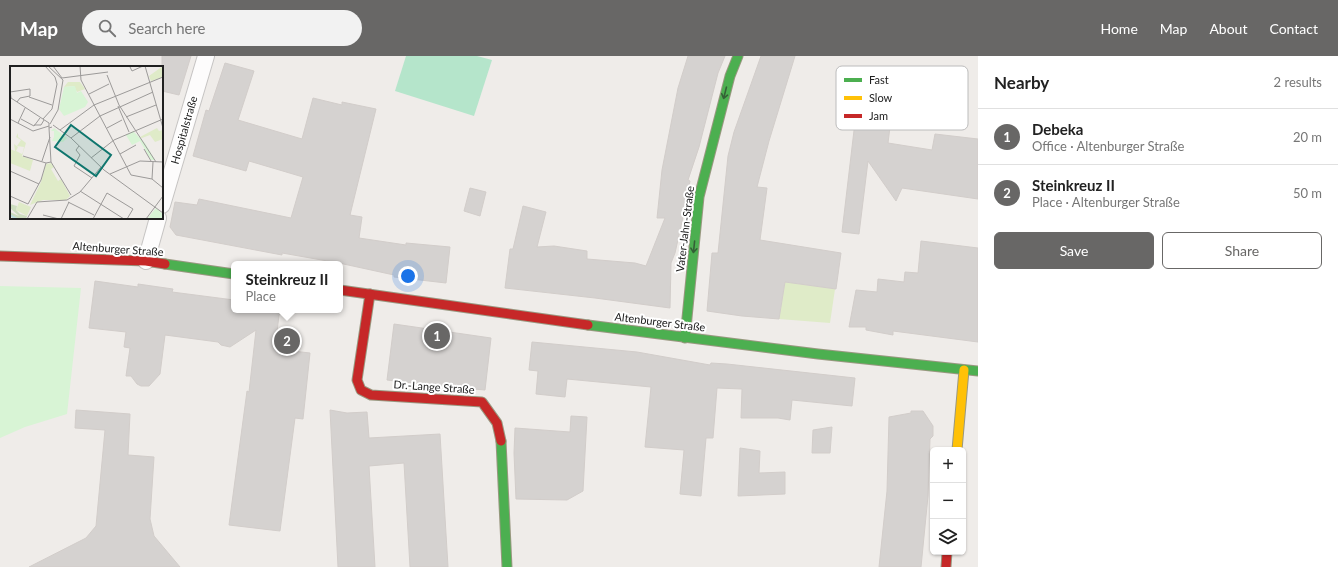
<!DOCTYPE html>
<html lang="en">
<head>
<meta charset="utf-8">
<style>
  :root { --surface:#fff; --page:#f2f2f2; --text:#222; --muted:#767676; --line:#e0e0e0; --accent:#686766 }
  body { margin:0; font-family:Lato,sans-serif; background:var(--page); color:var(--text) }
  .controls { position:absolute; right:12px; bottom:12px; display:grid; overflow:hidden; border-radius:6px; box-shadow:0 1px 3px #0004 }
  .controls button { width:36px; height:36px; display:grid; place-items:center; padding:0; border:0; border-bottom:1px solid var(--line); background:var(--surface); color:var(--text); font:20px sans-serif }
  .you { position:absolute; left:408px; top:220px; width:14px; height:14px; margin:-10px; border:3px solid #fff; border-radius:50%; background:#1a73e8; box-shadow:0 0 0 6px #1a73e833 }
  .badge { display:grid; place-items:center; width:26px; height:26px; border-radius:50%; background:var(--accent); color:#fff; font-size:13px; font-weight:700 }
  .pin { position:absolute; translate:-50% -50%; border:2px solid #fff; box-shadow:0 1px 4px #0006 }
  .popup { position:absolute; left:231px; top:205px; width:112px; height:52px; box-sizing:border-box; display:grid; place-content:center; border-radius:6px; background:var(--surface); filter:drop-shadow(0 1px 3px #0005); font-size:13px; white-space:nowrap; color:var(--muted) }
  .popup b { font-size:15px; color:var(--text) }
  .popup::after { content:''; position:absolute; left:50%; top:100%; margin-left:-8px; border:8px solid transparent; border-top-color:var(--surface) }
  .list { margin:0; padding:0; list-style:none }
  h2 { display:flex; justify-content:space-between; align-items:center; height:52px; margin:0; padding:0 16px; font-size:17px }
  h2 small { font-size:13px; font-weight:400; color:var(--muted) }
  .list li { display:grid; grid-template-columns:26px 1fr auto; gap:12px; align-items:center; box-sizing:border-box; height:56px; padding:0 16px; border-top:1px solid var(--line) }
  .list b { display:block; font-size:15px; white-space:nowrap }
  .list p { margin:0; font-size:13px; white-space:nowrap; color:var(--muted) }
  .list em { font-size:13px; font-style:normal; color:var(--muted) }
  .actions { display:flex; gap:8px; padding:12px 16px }
  .actions a { flex:1; padding:9px 0; border:1px solid var(--accent); border-radius:6px; text-align:center; font-size:14px; color:var(--accent) }
  .actions .main { background:var(--accent); color:#fff }
  .icon { flex:none; width:22px; height:22px; fill:none; stroke:currentColor; stroke-width:2; stroke-linecap:round; stroke-linejoin:round }
  .map { position:relative; flex:none; width:978px; height:511px; overflow:hidden }
  header { display:flex; align-items:center; gap:24px; box-sizing:border-box; height:56px; padding:0 20px; background:var(--accent); color:#fff }
  header strong { font-size:19px }
  nav { display:flex; gap:22px; margin-inline-start:auto; font-size:14px }
  .search { width:280px; height:36px; background:var(--page); display:flex; align-items:center; gap:10px; box-sizing:border-box; padding:0 14px; border-radius:22px; color:var(--muted); font-size:15px }
  main { display:flex }
  aside { flex:1; background:var(--surface) }
  .map>svg:first-child { display:block }
  .grass { fill:#dfebc8 }
  .park { fill:#d8f4d5 }
  .pitch { fill:#b5e5cb }
  .building { fill:#d5d2d0; stroke:#d2cdca }
  .lines { fill:none; stroke-linecap:round; stroke-linejoin:round }
  .street-casing { stroke:#c6c4c3; stroke-width:18 }
  .fast-casing { stroke:#999880; stroke-width:11 }
  .slow-casing { stroke:#999880; stroke-width:11 }
  .jam-casing { stroke:#999880; stroke-width:11 }
  .street { stroke:#fdfcfc; stroke-width:16 }
  .fast { stroke:#4caf50; stroke-width:9 }
  .slow { stroke:#ffc107; stroke-width:9 }
  .jam { stroke:#c62828; stroke-width:9 }
  .oneway { stroke:#346036 }
  .labels { text-anchor:middle; stroke-width:4; stroke-linejoin:round; paint-order:stroke }
  .street-label { font-size:11px; fill:#202020; stroke:#fff }
  .inset-river { fill:none; stroke:#bddde1; stroke-width:2 }
  .inset-road { fill:none; stroke:#9c9a99; stroke-width:1 }
  .view { fill:#0f766e; fill-opacity:0.15; stroke:#0f766e; stroke-width:2 }
  .inset-edge { fill:none; stroke:#202020; stroke-width:2 }
  .key { fill:#fff; stroke:#bcbcbc; stroke-width:1 }
  .key-label { font-size:11px; fill:#202020 }
</style>
</head>
<body>
<header>
<strong>Map</strong>
<div class="search"><svg class="icon" aria-label="search" viewBox="0 0 24 24"><circle cx="10" cy="10" r="6"/><path d="M15 15l6 6"/></svg>Search here</div>
<nav><a>Home</a><a>Map</a><a>About</a><a>Contact</a></nav>
</header>
<main>
<div class="map">
<svg width="978" height="511" viewBox="0 0 978 511">
  <rect width="100%" height="100%" fill="#efece9"/>
  <!-- grass -->
  <path class="grass" d="M 785,226 L 835,233 L 830,267 L 779,263 Z"/>
  <!-- park -->
  <path class="park" d="M 0,230 L 81,232 L 67,358 L 25,371 L 0,382 Z"/>
  <!-- pitch -->
  <path class="pitch" d="M 406,0 L 477,0 L 492,4 L 474,60 L 395,35 Z"/>
  <!-- building -->
  <g class="building">
    <path d="M 162,0 L 191,0 L 179,39 L 162,35 Z"/>
    <path d="M 688,0 L 725,0 L 718,17 L 699,91 L 688,124 L 690,125 L 685,152 L 675,197 L 671,207 L 670,252 L 595,242 L 505,232 L 510,193 L 513,193 L 523,150 L 546,156 L 537,191 L 554,190 L 587,195 L 587,203 L 635,207 L 646,210 L 665,162 L 657,162 L 662,114 L 678,32 Z"/>
    <path d="M 761,0 L 795,0 L 769,85 L 757,131 L 767,132 L 760,184 L 841,197 L 836,233 L 785,226 L 779,263 L 742,260 L 707,255 L 712,197 L 718,197 L 728,100 L 734,76 Z"/>
    <path d="M 225,7 L 254,15 L 238,64 L 302,83 L 313,42 L 342,49 L 342,46 L 376,53 L 350,159 L 362,161 L 359,182 L 406,189 L 406,187 L 450,191 L 446,227 L 394,221 L 394,219 L 339,207 L 282,197 L 282,199 L 176,179 L 170,171 L 175,146 L 197,149 L 199,143 L 291,162 L 303,121 L 249,105 L 246,115 L 193,100 L 206,54 L 209,55 Z"/>
    <path d="M 855,66 L 890,71 L 888,87 L 932,94 L 935,78 L 978,83 L 978,143 L 902,132 L 896,145 L 868,105 L 859,178 L 842,176 Z"/>
    <path d="M 470,132 L 486,136 L 480,160 L 464,155 Z"/>
    <path d="M 921,185 L 978,192 L 978,286 L 893,275 L 893,279 L 866,274 L 866,271 L 849,271 L 856,234 L 877,236 L 878,223 L 904,226 L 905,216 L 918,217 Z"/>
    <path d="M 95,225 L 138,231 L 138,228 L 173,233 L 172,236 L 234,244 L 234,254 L 288,254 L 279,259 L 275,293 L 310,297 L 303,363 L 295,362 L 280,475 L 229,469 L 247,335 L 249,336 L 256,274 L 230,291 L 221,289 L 218,286 L 165,279 L 160,318 L 149,330 L 141,330 L 137,328 L 131,320 L 126,320 L 130,292 L 124,291 L 126,276 L 89,272 Z"/>
    <path d="M 394,268 L 491,282 L 485,334 L 429,329 L 387,324 Z"/>
    <path d="M 532,286 L 637,296 L 710,309 L 711,307 L 727,308 L 855,322 L 852,350 L 792,344 L 790,364 L 778,362 L 741,362 L 742,333 L 717,332 L 713,382 L 706,382 L 701,440 L 680,438 L 684,394 L 645,391 L 651,331 L 567,323 L 565,341 L 536,338 L 538,315 L 529,314 Z"/>
    <path d="M 76,354 L 130,358 L 128,399 L 154,401 L 150,463 L 154,480 L 180,511 L 29,511 L 86,482 L 96,470 L 105,374 L 75,372 Z"/>
    <path d="M 330,354 L 347,357 L 367,356 L 369,382 L 440,378 L 448,511 L 410,511 L 404,407 L 369,410 L 375,511 L 338,511 Z"/>
    <path d="M 911,355 L 923,355 L 933,370 L 933,380 L 930,383 L 928,440 L 921,511 L 879,511 L 887,435 L 889,361 L 911,357 Z"/>
    <path d="M 571,360 L 587,361 L 583,435 L 567,444 L 516,443 L 514,397 L 515,372 L 570,376 Z"/>
    <path d="M 832,371 L 830,397 L 812,397 L 813,374 Z"/>
    <path d="M 740,392 L 760,395 L 759,417 L 785,416 L 785,438 L 738,440 Z"/>
  </g>
  <g class="lines">
    <defs>
      <g id="street">
        <path d="M 162,149 L 206,0"/>
        <path d="M 146,205 L 158,162"/>
      </g>
      <g id="fast">
        <path d="M 165,208 L 234,218"/>
        <path d="M 588,269 L 818,298 L 978,315"/>
        <path d="M 685,282 L 699,141 L 730,20 L 738,0"/>
        <path d="M 501,385 L 507,511"/>
      </g>
      <path id="slow" d="M 957,394 L 964,314"/>
      <g id="jam">
        <path d="M 0,200 L 146,205 L 165,208"/>
        <path d="M 340,234 L 588,269"/>
        <path d="M 370,238 L 357,324 L 361,334 L 371,339 L 482,346 L 497,367 L 501,385"/>
        <path d="M 946,511 L 947,496"/>
      </g>
    </defs>
    <!-- street casing -->
    <use href="#street" class="street-casing"/>
    <!-- fast casing -->
    <use href="#fast" class="fast-casing"/>
    <!-- slow casing -->
    <use href="#slow" class="slow-casing"/>
    <!-- jam casing -->
    <use href="#jam" class="jam-casing"/>
    <!-- street -->
    <use href="#street" class="street"/>
    <!-- fast -->
    <use href="#fast" class="fast"/>
    <!-- slow -->
    <use href="#slow" class="slow"/>
    <!-- jam -->
    <use href="#jam" class="jam"/>
  </g>
  <!-- one-way arrows -->
  <defs><path id="oneway-shaft" d="M-6 0H5M1.5-3L5.5 0L1.5 3" fill="none" stroke-width="1.6" stroke-linecap="round" stroke-linejoin="round"/></defs>
  <g class="oneway">
    <use href="#oneway-shaft" transform="translate(725 37) rotate(104)"/>
    <use href="#oneway-shaft" transform="translate(694 191) rotate(96)"/>
  </g>
  <g class="labels">
    <!-- street labels -->
    <g class="street-label">
      <text transform="translate(184 74) rotate(-74)" y="4">Hospitalstraße</text>
      <text transform="translate(685 173) rotate(-83)" y="4">Vater-Jahn-Straße</text>
      <text transform="translate(118 193) rotate(4)" y="4">Altenburger Straße</text>
      <text transform="translate(660 266) rotate(7)" y="4">Altenburger Straße</text>
      <text transform="translate(434 331) rotate(4)" y="4">Dr.-Lange Straße</text>
    </g>
  </g>
  <!-- overview -->
  <g transform="translate(10 10)">
    <rect width="153" height="153" fill="#efece9"/>
    <path d="M 153,0 L 153,11 L 141,15 L 139,10 ZM 58,16 L 70,16 L 75,23 L 67,26 L 64,20 L 54,21 ZM 147,62 L 149,65 L 153,64 L 153,73 L 145,76 L 140,69 L 132,72 L 130,71 ZM 8,67 L 8,71 L 16,77 L 12,90 L 23,94 L 20,105 L 0,97 L 0,83 L 5,85 L 4,78 L 8,81 L 6,85 L 12,88 L 13,86 L 14,81 L 7,80 L 11,74 L 6,71 ZM 41,97 L 44,101 L 41,103 L 48,115 L 51,113 L 60,130 L 56,134 L 33,134 L 20,139 L 31,116 L 36,98 ZM 9,136 L 21,141 L 17,150 L 6,144 Z" fill="#dfebc8"/>
    <path d="M 0,138 L 7,140 L 6,144 L 10,148 L 17,150 L 16,153 L 4,153 L 0,150 L 0,146 L 9,150 L 0,142 Z" fill="#cdddbf"/>
    <path d="M 65,20 L 67,27 L 71,25 L 78,36 L 75,41 L 54,50 L 49,43 L 54,21 ZM 44,62 L 57,72 L 53,76 L 42,75 L 44,71 L 44,65 L 41,65 ZM 123,65 L 135,77 L 145,94 L 141,94 L 130,75 L 122,79 L 116,69 ZM 146,142 L 153,148 L 153,153 L 137,153 Z" fill="#d8f4d5"/>
    <path class="inset-river" d="M 0,149 L 7,153 L 18,153"/>
    <path class="inset-road" d="M 38,0 L 53,14 L 48,44 L 40,58M 43,0 L 52,12 L 98,6M 70,0 L 71,14 L 121,109M 122,0 L 120,1 L 122,5 L 133,0M 135,0 L 153,62M 97,9 L 109,39 L 146,96M 0,22 L 1,32 L 39,57 L 39,62 L 42,61M 0,26 L 20,23 L 20,30 L 10,32 L 7,36M 79,28 L 99,18M 19,31 L 42,39M 108,40 L 119,66M 116,51 L 146,39M 0,53 L 23,65 L 39,60M 11,53 L 24,60 L 30,52M 33,53 L 42,43 L 47,18 L 45,11 L 35,0M 8,57 L 15,42M 24,59 L 31,59 L 34,54M 43,59 L 61,72 L 94,104 L 153,147M 39,62 L 41,96M 97,62 L 112,54M 50,64 L 84,39 L 153,11M 61,72 L 90,50 L 143,26M 69,80 L 66,84 L 70,89 L 64,100 L 82,112M 134,83 L 141,95M 110,88 L 126,79M 13,90 L 36,97 L 41,96M 81,92 L 104,74 L 153,53M 32,95 L 40,71M 41,96 L 61,129M 0,105 L 29,118M 100,108 L 130,95 L 153,96M 121,109 L 142,113 L 153,122M 142,113 L 143,96M 70,125 L 114,153M 0,130 L 18,138 L 31,114 L 36,97M 58,136 L 84,149M 33,149 L 49,153M 17,153 L 27,136 L 57,134 L 70,126 L 91,101M 51,153 L 59,136M 83,153 L 97,127 L 123,143 L 117,153M 136,153 L 153,130"/>
    <path class="view" d="M 61,59 L 101,89 L 86,110 L 45,81 Z"/>
    <rect width="153" height="153" class="inset-edge"/>
  </g>
  <!-- legend -->
  <rect x="836" y="10" width="132" height="64" rx="6" class="key"/>
  <rect x="844" y="22" width="18" height="4" fill="#4caf50"/>
  <rect x="844" y="40" width="18" height="4" fill="#ffc107"/>
  <rect x="844" y="58" width="18" height="4" fill="#c62828"/>
  <g class="key-label">
    <text x="869" y="28">Fast</text>
    <text x="869" y="46">Slow</text>
    <text x="869" y="64">Jam</text>
  </g>
</svg>
<div class="controls">
<button>+</button>
<button>−</button>
<button><svg class="icon" aria-label="layers" viewBox="0 0 24 24"><path d="M12 4l9 5-9 5-9-5zM3 14l9 5 9-5"/></svg></button>
</div>
<div class="you"></div>
<div class="pin badge" style="left:437px;top:280px">1</div>
<div class="pin badge" style="left:287px;top:285px">2</div>
<div class="popup"><b>Steinkreuz II</b>Place</div>
</div>
<aside>
<h2>Nearby<small>2 results</small></h2>
<ul class="list">
<li><span class="badge">1</span><div><b>Debeka</b><p>Office · Altenburger Straße</p></div><em>20 m</em></li>
<li><span class="badge">2</span><div><b>Steinkreuz II</b><p>Place · Altenburger Straße</p></div><em>50 m</em></li>
</ul>
<div class="actions"><a class="main">Save</a><a>Share</a></div>
</aside>
</main>
</body>
</html>
